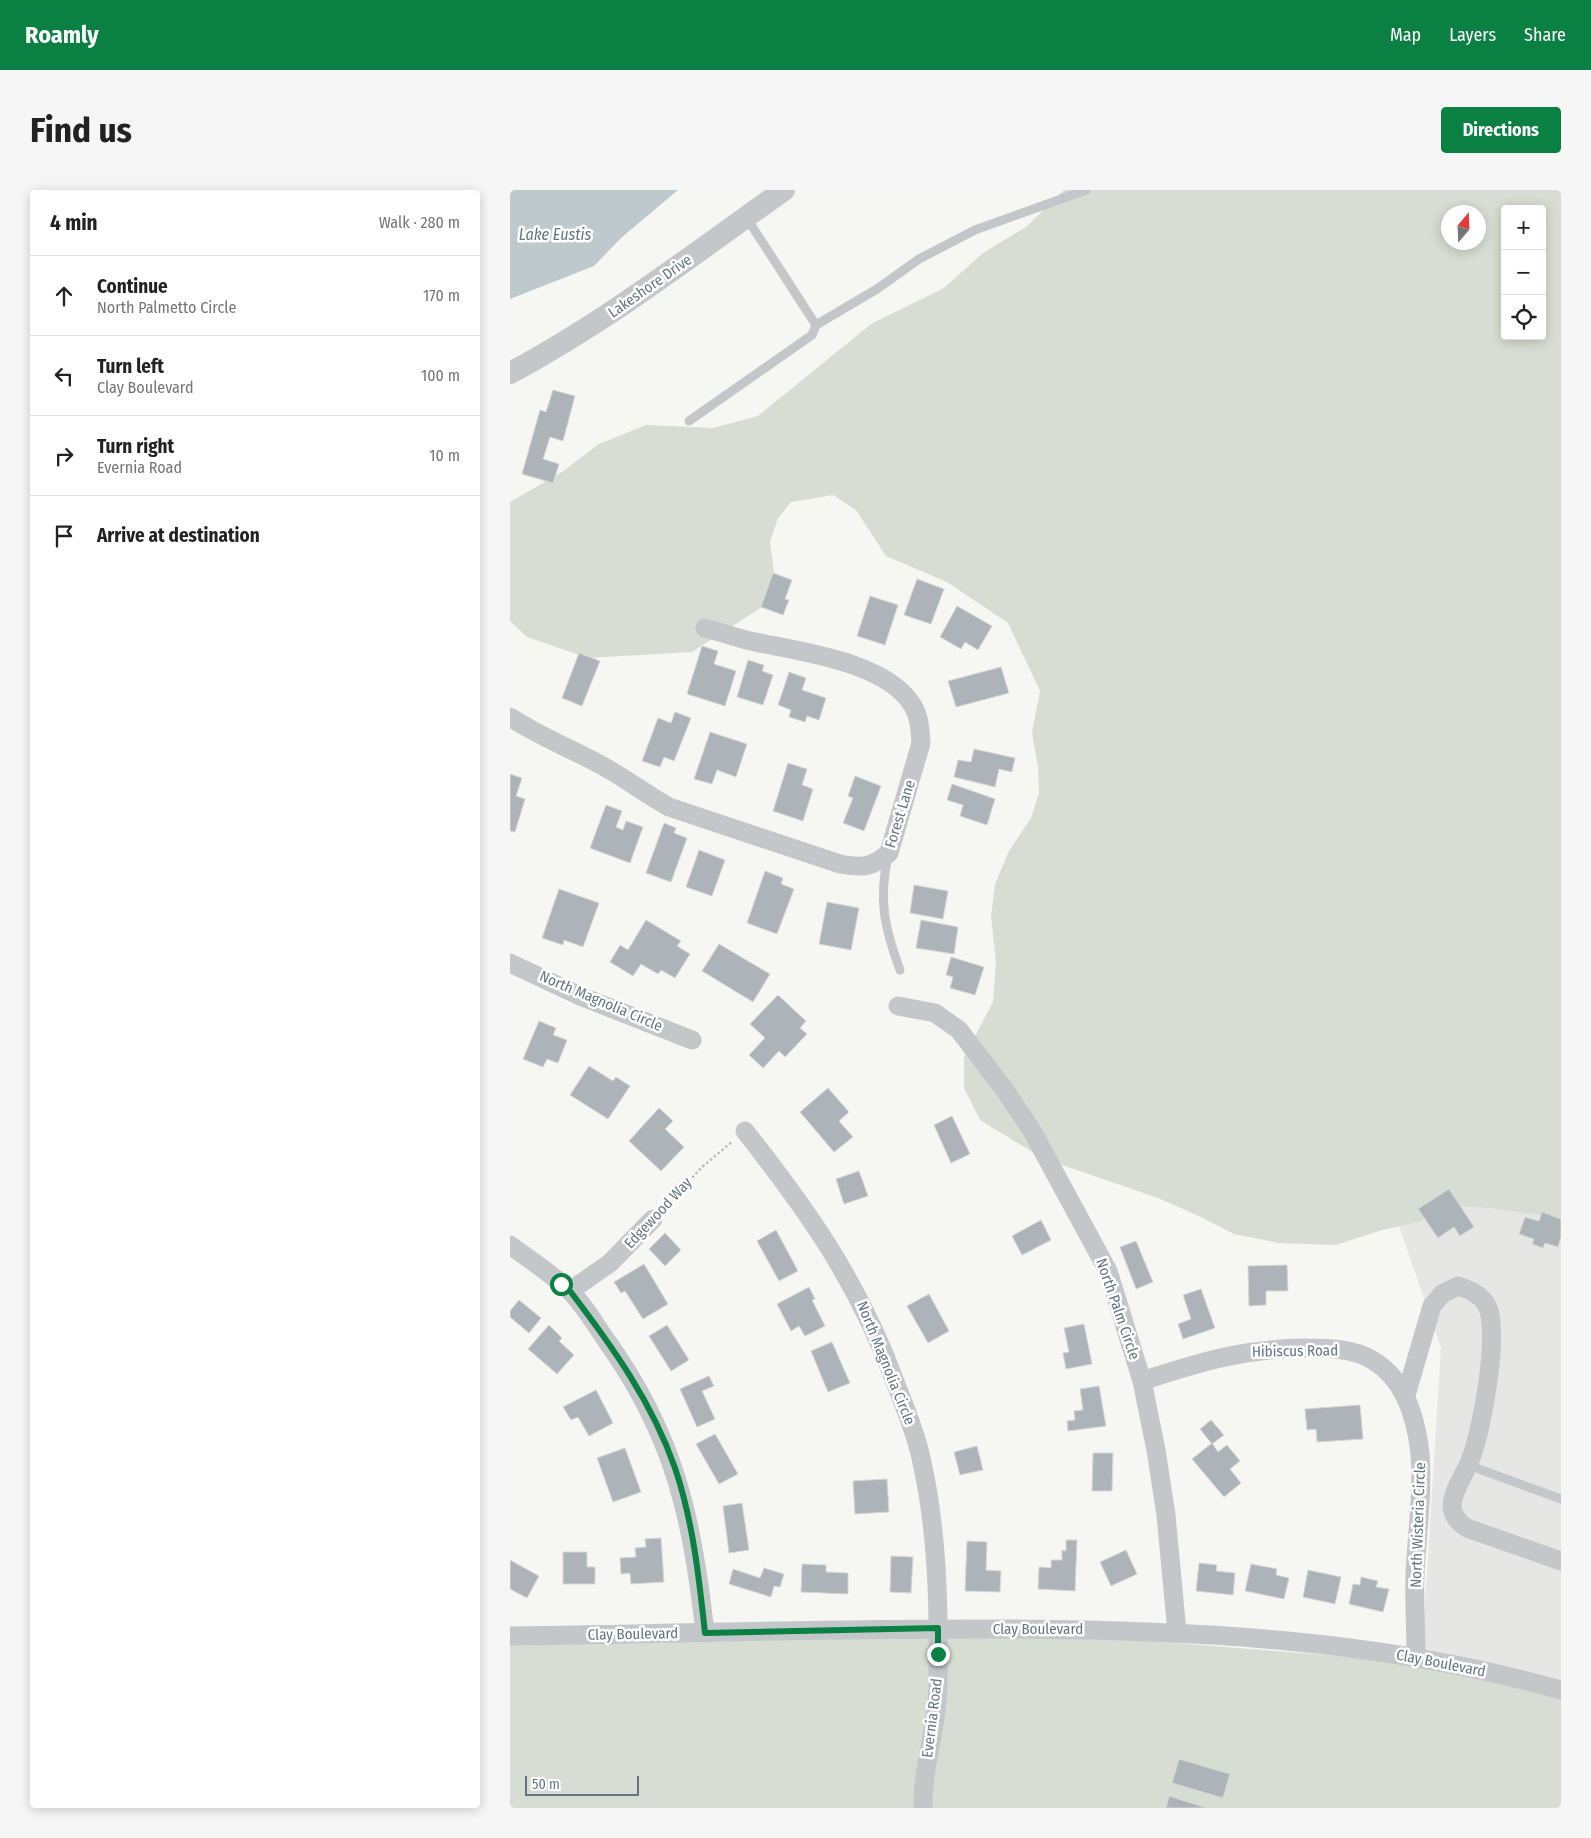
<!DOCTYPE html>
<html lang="en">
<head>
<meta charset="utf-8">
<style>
  :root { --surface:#fff; --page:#f6f6f6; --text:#222; --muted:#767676; --line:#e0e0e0; --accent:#0b8043 }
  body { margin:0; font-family:"Fira Sans Condensed",sans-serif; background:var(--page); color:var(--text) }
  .controls { position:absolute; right:15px; top:15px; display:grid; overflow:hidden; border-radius:5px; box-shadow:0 2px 12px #0003 }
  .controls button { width:45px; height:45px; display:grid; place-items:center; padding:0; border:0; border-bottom:1px solid var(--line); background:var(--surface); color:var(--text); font:25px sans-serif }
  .compass { position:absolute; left:931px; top:15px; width:45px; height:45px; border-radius:50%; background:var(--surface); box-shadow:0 2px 12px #0003; rotate:19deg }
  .scale { position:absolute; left:15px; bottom:12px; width:114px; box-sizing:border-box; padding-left:5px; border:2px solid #637684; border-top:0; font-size:14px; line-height:18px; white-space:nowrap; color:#637684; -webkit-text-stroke:4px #fff; paint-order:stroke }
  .stop { position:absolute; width:15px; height:15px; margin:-11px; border:4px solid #0b8043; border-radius:50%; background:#fff }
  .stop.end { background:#0b8043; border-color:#fff; box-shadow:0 1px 5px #0008 }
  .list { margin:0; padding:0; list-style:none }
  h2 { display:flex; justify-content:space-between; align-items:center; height:65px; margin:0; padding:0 20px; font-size:21px }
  h2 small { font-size:16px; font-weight:400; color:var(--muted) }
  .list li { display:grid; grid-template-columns:32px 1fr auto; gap:15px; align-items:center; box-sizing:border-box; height:80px; padding:0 20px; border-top:1px solid var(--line) }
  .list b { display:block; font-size:19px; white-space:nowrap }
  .list p { margin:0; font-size:16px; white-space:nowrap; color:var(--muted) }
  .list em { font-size:16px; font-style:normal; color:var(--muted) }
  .icon { flex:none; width:28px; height:28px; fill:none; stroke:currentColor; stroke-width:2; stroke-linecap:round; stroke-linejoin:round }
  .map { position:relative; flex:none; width:1051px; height:1618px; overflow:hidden; border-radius:5px }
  header { display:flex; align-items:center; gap:30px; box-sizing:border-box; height:70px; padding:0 25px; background:var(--accent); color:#fff }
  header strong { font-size:24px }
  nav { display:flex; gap:28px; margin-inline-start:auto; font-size:18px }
  .intro { display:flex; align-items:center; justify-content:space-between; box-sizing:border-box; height:120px; padding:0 30px }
  h1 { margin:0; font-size:35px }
  .button { padding:12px 22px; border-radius:5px; background:var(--accent); color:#fff; font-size:18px; font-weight:700 }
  main { display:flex; gap:30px; padding:0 30px }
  aside { flex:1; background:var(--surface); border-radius:5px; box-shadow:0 2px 12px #0003 }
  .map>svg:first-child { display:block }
  .built { fill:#e6e7e5 }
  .green { fill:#d7ddd2; fill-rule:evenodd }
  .water { fill:#bec9ce }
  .building { fill:#acb4b9; stroke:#d7d7d4 }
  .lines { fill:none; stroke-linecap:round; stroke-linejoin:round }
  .path { stroke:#bcbfc1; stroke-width:2.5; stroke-dasharray:2.5 2.5; stroke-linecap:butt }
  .service { stroke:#c3c7ca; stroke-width:9 }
  .minor { stroke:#c3c7ca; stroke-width:19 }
  .tertiary { stroke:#c3c7ca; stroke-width:22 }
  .route { stroke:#0b8043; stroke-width:6 }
  .labels { text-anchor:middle; stroke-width:5; stroke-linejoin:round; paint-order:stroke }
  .street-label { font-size:15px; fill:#637684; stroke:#fff }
  .water-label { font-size:16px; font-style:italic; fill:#5f7881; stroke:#fff }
</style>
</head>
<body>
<header>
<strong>Roamly</strong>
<nav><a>Map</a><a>Layers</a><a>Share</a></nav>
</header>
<div class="intro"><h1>Find us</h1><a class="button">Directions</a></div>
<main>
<aside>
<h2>4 min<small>Walk · 280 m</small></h2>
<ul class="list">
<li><svg class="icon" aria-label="ahead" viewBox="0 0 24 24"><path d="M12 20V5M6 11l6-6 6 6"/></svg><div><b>Continue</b><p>North Palmetto Circle</p></div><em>170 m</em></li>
<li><svg class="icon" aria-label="left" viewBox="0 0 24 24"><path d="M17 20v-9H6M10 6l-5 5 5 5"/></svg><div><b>Turn left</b><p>Clay Boulevard</p></div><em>100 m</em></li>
<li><svg class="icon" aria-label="right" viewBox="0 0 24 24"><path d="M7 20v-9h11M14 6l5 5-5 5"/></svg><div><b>Turn right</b><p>Evernia Road</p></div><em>10 m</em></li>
<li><svg class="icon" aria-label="arrive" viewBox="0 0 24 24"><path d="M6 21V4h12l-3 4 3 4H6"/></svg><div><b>Arrive at destination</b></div></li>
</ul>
</aside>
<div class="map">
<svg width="1051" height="1618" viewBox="0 0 1051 1618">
  <rect width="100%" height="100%" fill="#f6f6f2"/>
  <!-- built -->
  <path class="built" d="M 941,1016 L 978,1018 L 1051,1028 L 1051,1509 L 911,1478 L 931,1158 L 889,1036 L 909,1032 Z"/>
  <!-- green -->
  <g class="green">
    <path d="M 554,0 L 1051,0 L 1051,1028 L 978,1018 L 941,1016 L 909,1032 L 872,1040 L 826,1055 L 769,1053 L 724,1044 L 689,1026 L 648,1008 L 532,968 L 470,930 L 454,898 L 454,867 L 483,812 L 486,772 L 481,726 L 485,694 L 499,661 L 521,628 L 529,603 L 528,576 L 522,543 L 530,501 L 498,433 L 437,392 L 376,366 L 346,320 L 323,305 L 281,312 L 268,328 L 260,352 L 265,389 L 252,417 L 182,462 L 78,468 L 17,447 L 0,431 L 0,312 L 52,282 L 89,254 L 136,235 L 203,238 L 248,226 L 361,134 L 434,98 L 473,63 L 516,37 ZM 995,19 L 1032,19 L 1032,146 L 995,146 ZM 938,22 L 968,22 L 968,52 L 938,52 Z"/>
    <path d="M 526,1442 L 854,1468 L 996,1492 L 1051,1509 L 1051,1618 L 0,1618 L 0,1447 Z"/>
  </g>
  <!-- water -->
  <path class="water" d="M 0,0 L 168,0 L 111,48 L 84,76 L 0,109 Z"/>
  <!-- building -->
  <g class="building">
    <path d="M 43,200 L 65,206 L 53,251 L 40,247 L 33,269 L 49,274 L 43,293 L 12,284 L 30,220 L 36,222 Z"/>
    <path d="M 263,383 L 282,390 L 275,409 L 279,410 L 273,425 L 251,417 Z"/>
    <path d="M 407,389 L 434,399 L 421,434 L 394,425 Z"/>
    <path d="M 360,406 L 388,415 L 375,455 L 347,446 Z"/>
    <path d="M 447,416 L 482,436 L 468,460 L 455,452 L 451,459 L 430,447 Z"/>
    <path d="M 192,456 L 208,461 L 204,474 L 226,481 L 215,516 L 177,504 Z"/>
    <path d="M 69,463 L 90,471 L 72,516 L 52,508 Z"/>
    <path d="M 238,470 L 254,475 L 252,481 L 263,485 L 253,515 L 227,507 Z"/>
    <path d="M 491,477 L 499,503 L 446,517 L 438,491 Z"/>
    <path d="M 279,482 L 296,488 L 292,500 L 316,508 L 309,530 L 297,526 L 295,532 L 279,527 L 281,520 L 268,515 Z"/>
    <path d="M 165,522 L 181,528 L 164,571 L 154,567 L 150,577 L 132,571 L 148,528 L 161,533 Z"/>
    <path d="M 200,542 L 237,554 L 226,587 L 207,580 L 202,594 L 184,589 Z"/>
    <path d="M 464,559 L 505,568 L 502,582 L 489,579 L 485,597 L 444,587 L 448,570 L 461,572 Z"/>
    <path d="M 278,573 L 297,579 L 292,595 L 303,599 L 293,631 L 263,621 Z"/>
    <path d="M 0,584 L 12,588 L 6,606 L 15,609 L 5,642 L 0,641 Z"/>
    <path d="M 345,586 L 371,596 L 354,641 L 333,633 L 343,608 L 338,606 Z"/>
    <path d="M 442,594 L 485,609 L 477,635 L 450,626 L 453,615 L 437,610 Z"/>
    <path d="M 96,615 L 112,621 L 106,637 L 113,640 L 116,631 L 133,637 L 120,673 L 80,658 Z"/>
    <path d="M 154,633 L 166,638 L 164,643 L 177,648 L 161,692 L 136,683 Z"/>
    <path d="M 189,660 L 215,670 L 202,706 L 176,697 Z"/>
    <path d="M 255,681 L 273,688 L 271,694 L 284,699 L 267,744 L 237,733 Z"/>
    <path d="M 404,695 L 438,701 L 433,729 L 400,723 Z"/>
    <path d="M 49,699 L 89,713 L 73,757 L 54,750 L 53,755 L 32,748 Z"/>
    <path d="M 317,712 L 349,718 L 341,760 L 309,754 Z"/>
    <path d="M 136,730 L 171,751 L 167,756 L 180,764 L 165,788 L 151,780 L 148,784 L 131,774 L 123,786 L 100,772 L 110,755 L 118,760 Z"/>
    <path d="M 411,730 L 448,737 L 444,764 L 406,758 Z"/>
    <path d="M 209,754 L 260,784 L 243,812 L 192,781 Z"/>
    <path d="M 441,767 L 474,777 L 465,805 L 440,798 L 443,787 L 436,785 Z"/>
    <path d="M 268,805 L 296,831 L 290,838 L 297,844 L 275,867 L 269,861 L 253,878 L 239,865 L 255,848 L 240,834 Z"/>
    <path d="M 29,831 L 46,838 L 43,845 L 57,850 L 48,873 L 37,869 L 33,877 L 13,869 Z"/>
    <path d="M 79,876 L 103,891 L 106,887 L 120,896 L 98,929 L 60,905 Z"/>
    <path d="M 318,898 L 339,922 L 329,931 L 343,947 L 324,962 L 290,922 Z"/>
    <path d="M 149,918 L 163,931 L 155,939 L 174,957 L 151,981 L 119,951 Z"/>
    <path d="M 442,926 L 460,964 L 441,973 L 424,935 Z"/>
    <path d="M 349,981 L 358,1006 L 334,1014 L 326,989 Z"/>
    <path d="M 939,999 L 964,1037 L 950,1046 L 944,1037 L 928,1048 L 908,1019 Z"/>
    <path d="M 1032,1022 L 1051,1029 L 1051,1047 L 1048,1057 L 1035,1053 L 1033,1058 L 1022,1054 L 1024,1049 L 1009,1044 L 1015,1027 L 1029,1031 Z"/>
    <path d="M 531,1030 L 541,1050 L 512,1065 L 502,1046 Z"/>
    <path d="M 266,1040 L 288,1081 L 269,1091 L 247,1051 Z"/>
    <path d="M 155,1043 L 171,1060 L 155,1076 L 139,1059 Z"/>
    <path d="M 626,1051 L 643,1092 L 626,1099 L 610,1057 Z"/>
    <path d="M 134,1074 L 158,1114 L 133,1129 L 115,1101 L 111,1103 L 104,1092 Z"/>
    <path d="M 777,1075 L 778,1101 L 756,1101 L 756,1115 L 739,1116 L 738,1076 Z"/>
    <path d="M 299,1097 L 305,1109 L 302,1110 L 315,1136 L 295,1146 L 289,1136 L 281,1141 L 267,1114 Z"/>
    <path d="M 691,1099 L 705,1138 L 673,1149 L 668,1134 L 681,1129 L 673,1105 Z"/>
    <path d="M 419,1104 L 439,1141 L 418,1153 L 397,1116 Z"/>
    <path d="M 9,1110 L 31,1128 L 19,1143 L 0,1127 L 0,1121 Z"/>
    <path d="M 574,1134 L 582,1174 L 556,1179 L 553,1163 L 559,1162 L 554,1138 Z"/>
    <path d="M 39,1135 L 52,1148 L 49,1151 L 64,1165 L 47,1184 L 18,1159 Z"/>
    <path d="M 157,1135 L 179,1170 L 161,1181 L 139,1146 Z"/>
    <path d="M 322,1152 L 340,1193 L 318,1202 L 301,1161 Z"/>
    <path d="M 199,1186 L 204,1196 L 192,1201 L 205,1229 L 187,1237 L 170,1199 Z"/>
    <path d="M 589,1196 L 596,1236 L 558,1241 L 557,1231 L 565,1230 L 564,1221 L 573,1220 L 570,1199 Z"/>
    <path d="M 86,1200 L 103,1233 L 79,1246 L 68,1227 L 61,1230 L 53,1217 Z"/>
    <path d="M 850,1215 L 853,1249 L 807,1252 L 806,1239 L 797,1240 L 795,1219 Z"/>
    <path d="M 701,1230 L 714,1245 L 702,1254 L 690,1239 Z"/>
    <path d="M 205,1244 L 228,1284 L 209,1294 L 186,1254 Z"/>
    <path d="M 702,1253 L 708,1262 L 717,1255 L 730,1271 L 720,1279 L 731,1293 L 714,1307 L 682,1269 Z"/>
    <path d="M 467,1256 L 473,1280 L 450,1285 L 444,1262 Z"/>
    <path d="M 115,1258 L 131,1302 L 103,1312 L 87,1268 Z"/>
    <path d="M 583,1263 L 603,1263 L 602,1301 L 582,1301 Z"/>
    <path d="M 377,1289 L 379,1322 L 345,1324 L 343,1291 Z"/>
    <path d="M 232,1313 L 239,1360 L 219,1363 L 213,1316 Z"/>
    <path d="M 151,1348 L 154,1392 L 121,1394 L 120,1383 L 111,1384 L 110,1368 L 126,1367 L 125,1358 L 136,1357 L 135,1349 Z"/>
    <path d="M 556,1350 L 567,1350 L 565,1401 L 528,1399 L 529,1377 L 541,1378 L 541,1370 L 552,1370 L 552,1360 L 556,1361 Z"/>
    <path d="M 457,1351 L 477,1352 L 476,1380 L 491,1381 L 490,1402 L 455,1401 Z"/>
    <path d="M 616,1360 L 627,1384 L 601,1396 L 590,1372 Z"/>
    <path d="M 53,1362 L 77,1362 L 77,1377 L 85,1377 L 85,1394 L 53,1394 Z"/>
    <path d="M 381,1366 L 403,1367 L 401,1403 L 380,1402 Z"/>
    <path d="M 0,1370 L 29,1386 L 17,1408 L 0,1399 Z"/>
    <path d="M 689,1373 L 707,1375 L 706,1381 L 725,1383 L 723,1405 L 686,1401 Z"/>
    <path d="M 292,1374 L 316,1375 L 316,1382 L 338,1383 L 338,1404 L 291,1402 Z"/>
    <path d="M 741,1374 L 767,1379 L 766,1385 L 779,1388 L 774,1409 L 735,1401 Z"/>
    <path d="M 254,1378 L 274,1384 L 270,1397 L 264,1396 L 261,1407 L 219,1394 L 223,1379 L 250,1388 Z"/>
    <path d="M 798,1380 L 831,1387 L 825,1414 L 793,1407 Z"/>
    <path d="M 851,1387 L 868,1391 L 866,1397 L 879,1399 L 873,1422 L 839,1414 L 843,1394 L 850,1395 Z"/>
    <path d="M 669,1569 L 720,1584 L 713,1608 L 662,1593 Z"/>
    <path d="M 659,1606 L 697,1618 L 656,1618 Z"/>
  </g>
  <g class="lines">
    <!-- path -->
    <path class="path" d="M 155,1017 L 192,977 L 223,951"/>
    <!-- service -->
    <g class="service">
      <path d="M 236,27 L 306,135"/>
      <path d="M 179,231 L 302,145 L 306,135 L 367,99 L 409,69 L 465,40 L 576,0"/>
      <path d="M 378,666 C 368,711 375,739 390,780"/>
      <path d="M 958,1275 L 1051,1309"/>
    </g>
    <!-- minor -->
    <g class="minor">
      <path d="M 0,527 C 30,547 62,559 93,576 C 116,589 136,604 159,617 L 330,674 C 354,678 360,678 379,663 L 411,553 C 410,541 410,528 403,516 C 376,470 283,461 236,450 C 222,446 209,442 195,438"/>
      <path d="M 0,773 L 70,806 L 182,850"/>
      <path d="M 388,816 L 425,823 L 449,840 L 494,899 L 521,939 L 598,1081 L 632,1191 L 646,1260 L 656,1325 L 667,1442"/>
      <path d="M 235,941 C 301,1025 350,1095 387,1197 C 396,1220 406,1244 411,1268 C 428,1342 429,1419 428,1494 C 428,1536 412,1576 413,1618"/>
      <path d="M 0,1055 C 20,1070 42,1084 60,1101 C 74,1115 85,1134 96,1150 C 165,1246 182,1328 195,1443"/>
      <path d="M 60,1101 L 100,1073 L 143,1029"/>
      <path d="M 632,1191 C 690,1172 732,1159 794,1158 C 817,1158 844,1158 864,1171 C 895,1190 906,1228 910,1263 C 913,1303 907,1343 905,1384 C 904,1411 906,1439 906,1467"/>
      <path d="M 896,1205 L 922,1116 L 932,1104 L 948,1096 C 958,1099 970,1104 976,1114 C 991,1138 972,1240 961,1268 C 956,1283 942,1300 942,1317 C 943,1326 949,1333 957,1338 L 1051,1371"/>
      <path d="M 0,1446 C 165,1444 329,1438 494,1439 C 681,1440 870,1449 1051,1500"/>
    </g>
    <!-- tertiary -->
    <path class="tertiary" d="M 0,183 C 97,131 184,64 274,0"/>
  </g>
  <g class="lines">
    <!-- route -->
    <path class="route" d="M 51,1094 L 60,1101 C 102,1156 142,1212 165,1278 C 183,1331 189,1388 195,1443 L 428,1438 L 428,1464"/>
  </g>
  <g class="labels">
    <!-- street labels -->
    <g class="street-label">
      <text transform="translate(140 96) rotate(-35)" y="5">Lakeshore Drive</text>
      <text transform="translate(390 624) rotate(-73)" y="5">Forest Lane</text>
      <text transform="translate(91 811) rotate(23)" y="5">North Magnolia Circle</text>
      <text transform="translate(148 1023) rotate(-47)" y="5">Edgewood Way</text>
      <text transform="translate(608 1119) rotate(71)" y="5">North Palm Circle</text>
      <text transform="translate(785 1161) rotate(-1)" y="5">Hibiscus Road</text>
      <text transform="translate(376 1173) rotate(68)" y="5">North Magnolia Circle</text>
      <text transform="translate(908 1335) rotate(-88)" y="5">North Wisteria Circle</text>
      <text x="528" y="1444">Clay Boulevard</text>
      <text transform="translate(123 1444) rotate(-1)" y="5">Clay Boulevard</text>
      <text transform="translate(931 1473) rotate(11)" y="5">Clay Boulevard</text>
      <text transform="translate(422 1528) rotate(-83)" y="5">Evernia Road</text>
    </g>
    <!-- water labels -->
    <g class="water-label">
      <text x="45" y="50">Lake Eustis</text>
    </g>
  </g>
</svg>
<div class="controls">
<button>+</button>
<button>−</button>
<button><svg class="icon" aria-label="locate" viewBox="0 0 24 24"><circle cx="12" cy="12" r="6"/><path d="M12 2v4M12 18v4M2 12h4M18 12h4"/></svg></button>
</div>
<svg class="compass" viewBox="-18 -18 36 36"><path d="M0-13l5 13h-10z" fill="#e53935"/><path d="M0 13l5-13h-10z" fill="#767676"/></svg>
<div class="scale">50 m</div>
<div class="stop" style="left:51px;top:1094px"></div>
<div class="stop end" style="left:428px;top:1464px"></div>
</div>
</main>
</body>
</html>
